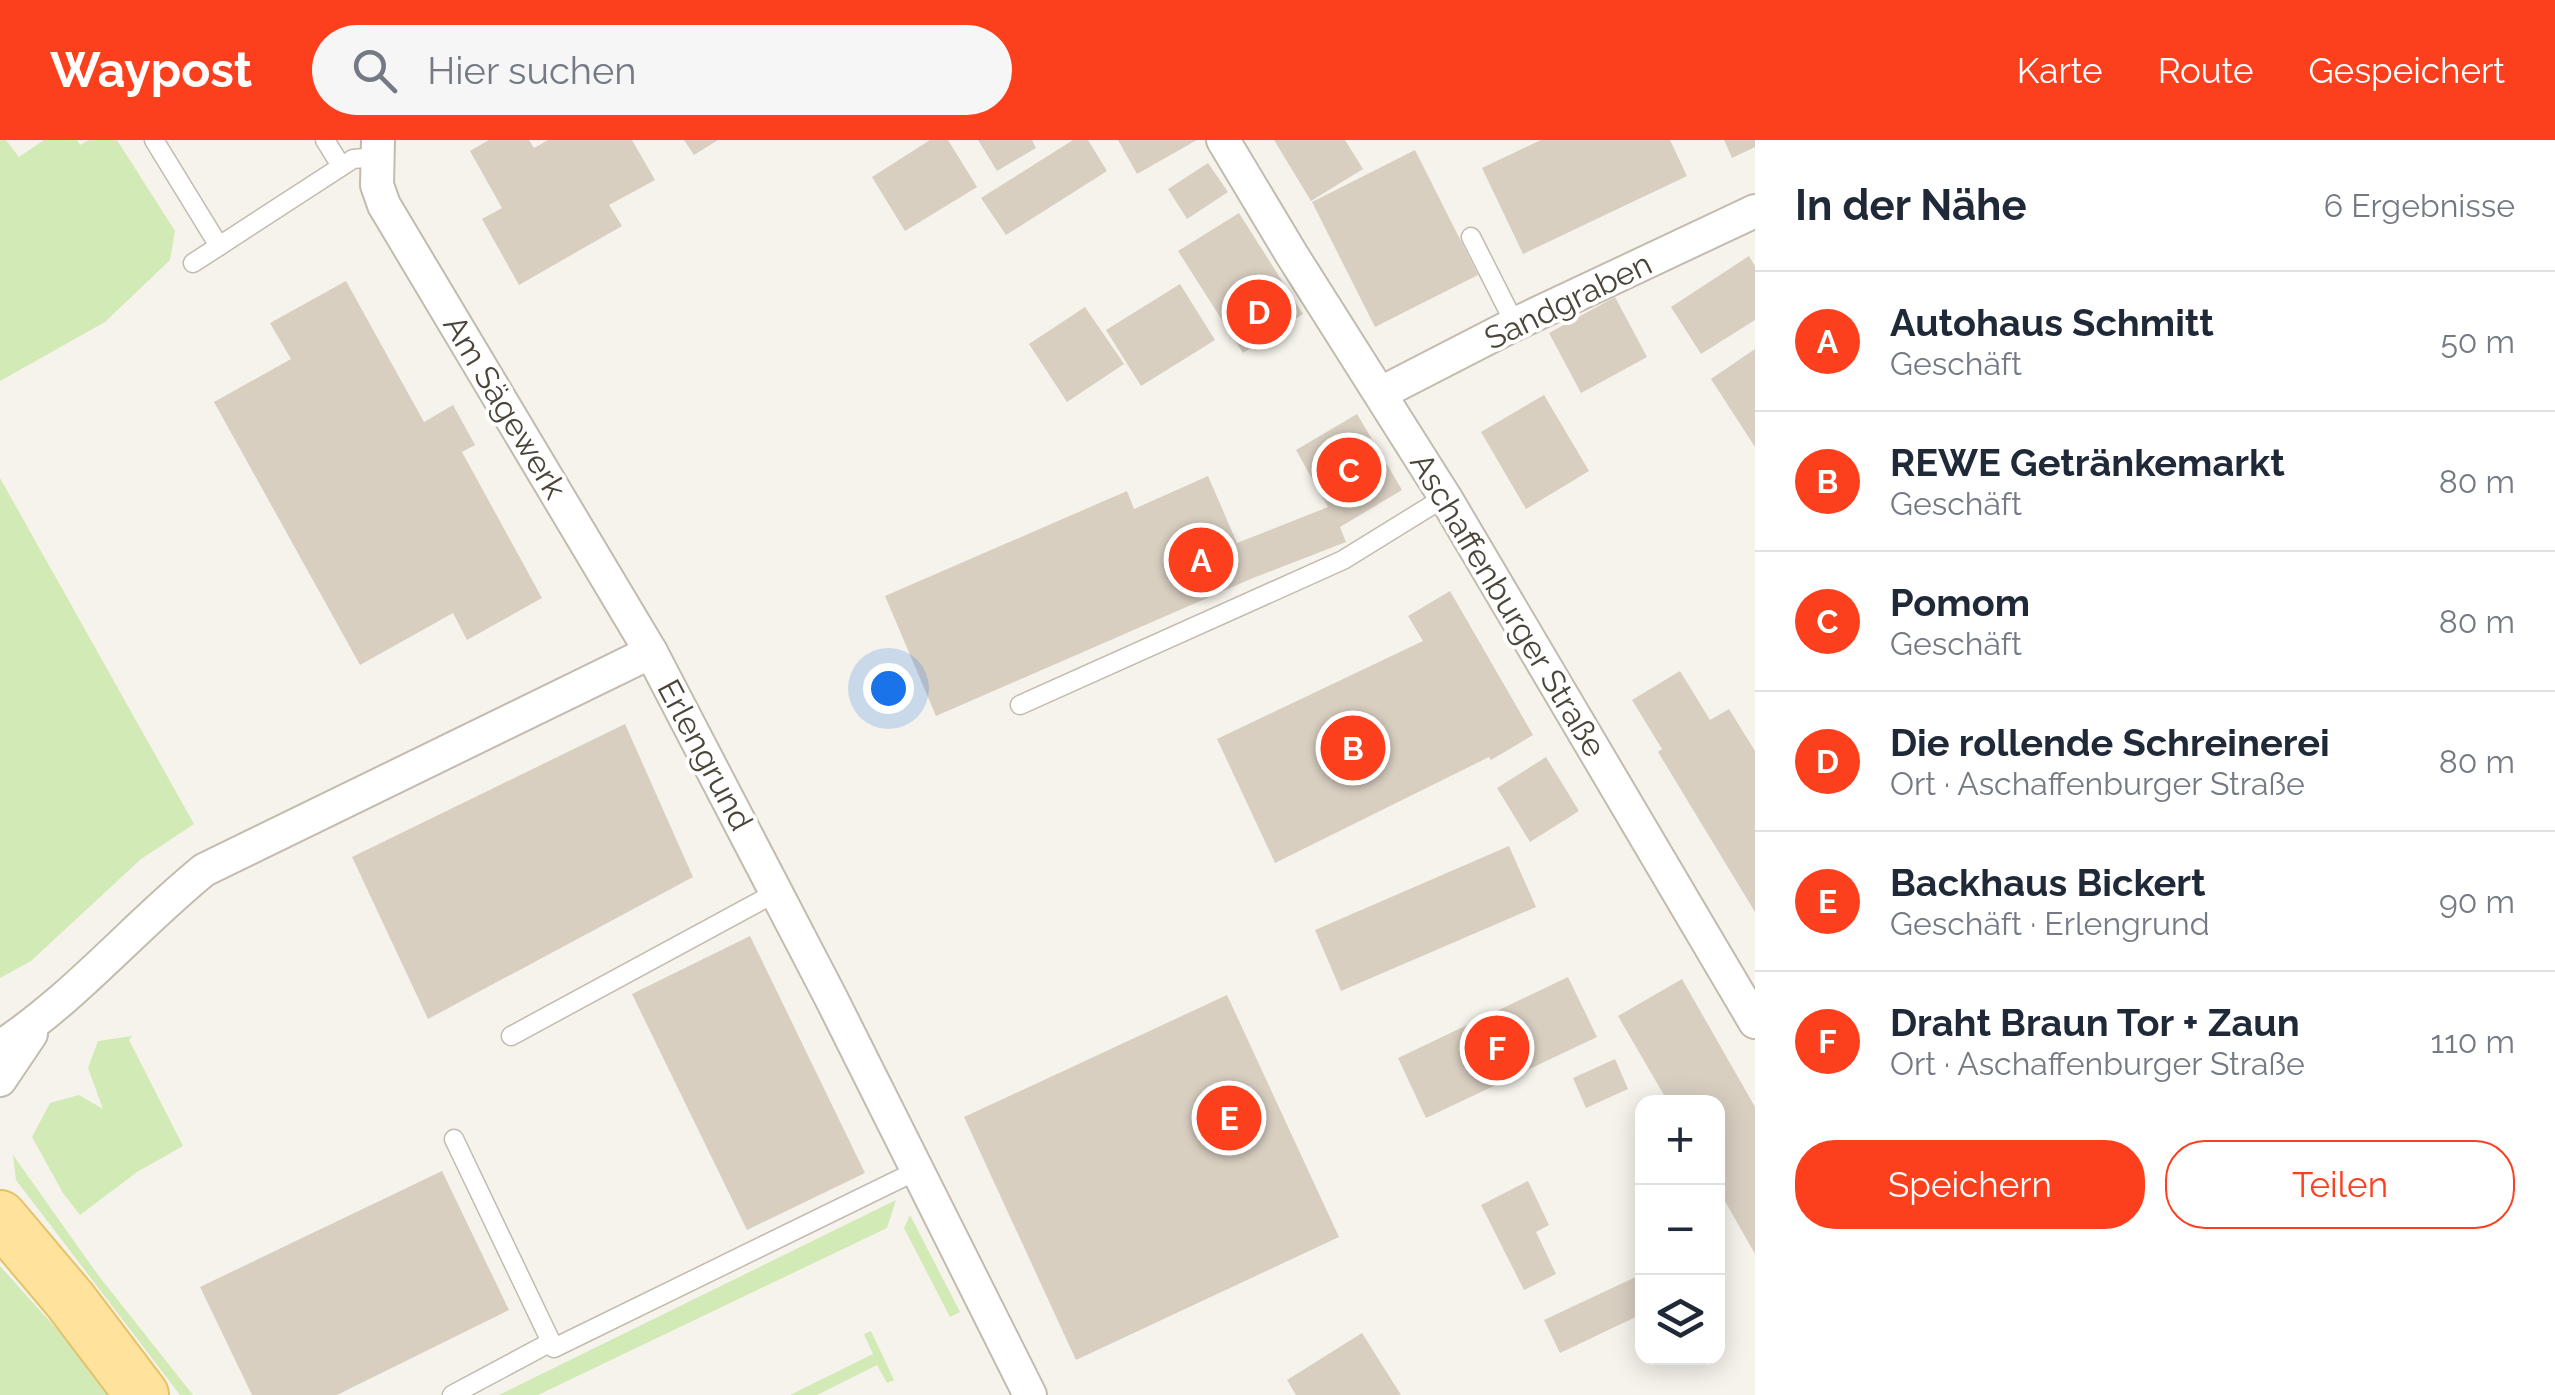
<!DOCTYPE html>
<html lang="de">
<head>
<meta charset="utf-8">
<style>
  :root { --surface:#fff; --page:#f6f6f7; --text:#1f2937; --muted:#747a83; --line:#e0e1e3; --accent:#fc3f1d }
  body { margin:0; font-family:Raleway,sans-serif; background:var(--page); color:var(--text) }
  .controls { position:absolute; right:30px; bottom:30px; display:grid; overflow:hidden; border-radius:20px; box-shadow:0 5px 25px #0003 }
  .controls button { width:90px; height:90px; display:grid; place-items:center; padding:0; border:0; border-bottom:2px solid var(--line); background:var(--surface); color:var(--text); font:50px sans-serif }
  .you { position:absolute; left:888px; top:548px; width:35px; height:35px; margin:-25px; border:8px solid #fff; border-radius:50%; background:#1a73e8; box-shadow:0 0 0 15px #1a73e833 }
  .badge { display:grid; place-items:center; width:65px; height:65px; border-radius:50%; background:var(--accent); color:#fff; font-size:32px; font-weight:700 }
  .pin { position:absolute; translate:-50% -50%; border:5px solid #fff; box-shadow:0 2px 10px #0006 }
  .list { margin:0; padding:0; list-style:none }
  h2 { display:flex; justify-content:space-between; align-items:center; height:130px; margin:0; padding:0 40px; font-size:42px }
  h2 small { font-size:32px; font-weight:400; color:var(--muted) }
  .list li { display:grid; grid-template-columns:65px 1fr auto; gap:30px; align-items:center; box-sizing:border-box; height:140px; padding:0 40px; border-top:2px solid var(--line) }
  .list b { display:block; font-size:38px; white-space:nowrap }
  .list p { margin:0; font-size:32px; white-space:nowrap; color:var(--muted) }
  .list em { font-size:32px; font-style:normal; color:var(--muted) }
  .actions { display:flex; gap:20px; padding:30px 40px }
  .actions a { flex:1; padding:22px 0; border:2px solid var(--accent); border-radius:40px; text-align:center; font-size:35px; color:var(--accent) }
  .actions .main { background:var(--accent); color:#fff }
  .icon { flex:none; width:55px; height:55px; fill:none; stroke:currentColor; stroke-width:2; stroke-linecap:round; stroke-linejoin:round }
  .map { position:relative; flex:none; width:1755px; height:1255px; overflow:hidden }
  header { display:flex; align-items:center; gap:60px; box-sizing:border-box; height:140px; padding:0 50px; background:var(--accent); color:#fff }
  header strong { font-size:48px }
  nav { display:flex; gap:55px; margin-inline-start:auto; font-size:35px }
  .search { width:700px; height:90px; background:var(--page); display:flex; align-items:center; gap:25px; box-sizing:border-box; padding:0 35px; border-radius:55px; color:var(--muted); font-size:38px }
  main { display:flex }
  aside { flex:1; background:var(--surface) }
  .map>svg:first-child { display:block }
  .green { fill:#d2eab5 }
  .building { fill:#d8cfc1 }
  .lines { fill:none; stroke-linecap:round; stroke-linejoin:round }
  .service-casing { stroke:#c2bbae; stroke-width:21 }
  .minor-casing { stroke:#c2bbae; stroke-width:36 }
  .primary-casing { stroke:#e6c16a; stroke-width:56 }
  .service { stroke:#fff; stroke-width:18 }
  .minor { stroke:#fff; stroke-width:32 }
  .primary { stroke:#ffe39c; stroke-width:52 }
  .labels { text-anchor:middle; stroke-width:8; stroke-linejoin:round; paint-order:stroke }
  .street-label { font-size:32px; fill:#4b4439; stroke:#fff }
</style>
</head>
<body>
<header>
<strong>Waypost</strong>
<div class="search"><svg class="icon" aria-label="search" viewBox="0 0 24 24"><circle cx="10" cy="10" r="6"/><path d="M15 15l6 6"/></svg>Hier suchen</div>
<nav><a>Karte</a><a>Route</a><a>Gespeichert</a></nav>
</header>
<main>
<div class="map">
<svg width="1755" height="1255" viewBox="0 0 1755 1255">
  <rect width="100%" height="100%" fill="#f6f3ec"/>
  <!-- green -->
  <g class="green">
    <path d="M 0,0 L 6,0 L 19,17 L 44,0 L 77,0 L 80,5 L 89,0 L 117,0 L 175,91 L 170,120 L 105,182 L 0,241 Z"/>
    <path d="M 0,338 L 194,684 L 141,719 L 31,821 L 0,838 Z"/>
    <path d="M 132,896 L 129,900 L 183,1006 L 137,1032 L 80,1075 L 63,1053 L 32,997 L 50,963 L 79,955 L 103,969 L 88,928 L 98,901 Z"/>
    <path d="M 13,1015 L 98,1135 L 193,1255 L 180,1255 L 16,1040 Z"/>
    <path d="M 896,1060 L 887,1088 L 538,1255 L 499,1255 Z"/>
    <path d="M 910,1075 L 960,1172 L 950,1177 L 904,1088 Z"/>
    <path d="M 0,1126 L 116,1255 L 0,1255 Z"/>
    <path d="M 871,1191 L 894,1240 L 887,1243 L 877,1225 L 817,1255 L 790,1255 L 873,1214 L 864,1194 Z"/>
  </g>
  <!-- building -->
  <g class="building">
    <path d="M 489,0 L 529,0 L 534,8 L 548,0 L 632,0 L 655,40 L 609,65 L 622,86 L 519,145 L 482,79 L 502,68 L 470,11 Z"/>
    <path d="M 684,0 L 718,0 L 694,15 Z"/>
    <path d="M 930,0 L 948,0 L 977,47 L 905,91 L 872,37 Z"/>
    <path d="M 978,0 L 1032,0 L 1036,8 L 997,31 Z"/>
    <path d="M 1073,0 L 1088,0 L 1107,31 L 1006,95 L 981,58 Z"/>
    <path d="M 1118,0 L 1197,0 L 1137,34 Z"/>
    <path d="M 1274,0 L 1345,0 L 1363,29 L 1311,61 Z"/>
    <path d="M 1541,0 L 1670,0 L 1687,36 L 1523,114 L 1482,28 Z"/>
    <path d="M 1724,0 L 1755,0 L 1755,7 L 1732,18 Z"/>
    <path d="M 1415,10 L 1478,135 L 1375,187 L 1312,62 Z"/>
    <path d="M 1208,23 L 1228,52 L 1187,79 L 1168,49 Z"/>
    <path d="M 1239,73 L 1303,174 L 1243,213 L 1178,111 Z"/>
    <path d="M 1749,116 L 1755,126 L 1755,180 L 1701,214 L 1671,167 Z"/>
    <path d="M 346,141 L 424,282 L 453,265 L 475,305 L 462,312 L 542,458 L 467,500 L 453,473 L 360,525 L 214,262 L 291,219 L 270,183 Z"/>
    <path d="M 1180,144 L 1215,200 L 1141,246 L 1106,190 Z"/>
    <path d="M 1615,157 L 1647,217 L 1581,253 L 1549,193 Z"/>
    <path d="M 1085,167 L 1124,224 L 1067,262 L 1029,204 Z"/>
    <path d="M 1755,209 L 1755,307 L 1711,239 Z"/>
    <path d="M 1544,255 L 1589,331 L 1526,369 L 1481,292 Z"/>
    <path d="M 1357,274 L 1402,350 L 1340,387 L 1346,402 L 1253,438 L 936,576 L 885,456 L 1127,351 L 1134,369 L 1208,336 L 1237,403 L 1328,367 L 1296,310 Z"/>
    <path d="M 1450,451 L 1533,595 L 1491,620 L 1489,617 L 1275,723 L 1217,599 L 1423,501 L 1408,476 Z"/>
    <path d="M 1680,531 L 1710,580 L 1729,569 L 1755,611 L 1755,772 L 1658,612 L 1662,609 L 1632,560 Z"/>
    <path d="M 625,584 L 693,737 L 428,879 L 352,717 Z"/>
    <path d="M 1546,617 L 1579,671 L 1530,702 L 1497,648 Z"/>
    <path d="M 1509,706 L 1536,767 L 1341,851 L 1315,790 Z"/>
    <path d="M 750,796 L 865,1033 L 747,1090 L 632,854 Z"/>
    <path d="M 1568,837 L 1597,897 L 1426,978 L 1398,918 Z"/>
    <path d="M 1682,839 L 1755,967 L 1755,1114 L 1718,1049 L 1718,962 L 1668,962 L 1618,876 Z"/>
    <path d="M 1227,855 L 1339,1097 L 1076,1220 L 964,977 Z"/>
    <path d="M 1615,919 L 1628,949 L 1586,968 L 1573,938 Z"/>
    <path d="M 442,1031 L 509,1170 L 337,1255 L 252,1255 L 200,1147 Z"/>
    <path d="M 1528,1041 L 1549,1085 L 1536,1092 L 1556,1134 L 1524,1150 L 1481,1065 Z"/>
    <path d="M 1642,1134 L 1642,1174 L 1560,1213 L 1544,1180 Z"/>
    <path d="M 1362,1193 L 1401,1255 L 1296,1255 L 1287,1240 Z"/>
  </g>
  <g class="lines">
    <defs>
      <g id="service">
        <path d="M 154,0 L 219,106"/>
        <path d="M 325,0 L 341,26"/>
        <path d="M 1471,97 L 1515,184"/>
        <path d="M 193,123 L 353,19 L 376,17"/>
        <path d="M 1020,565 L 1343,420 L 1445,357"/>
        <path d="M 511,896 L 777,752"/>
        <path d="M 454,999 L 554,1208 L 918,1030"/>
        <path d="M 452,1255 L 551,1202"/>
      </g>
      <g id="minor">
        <path d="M 378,0 L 377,45 L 384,65 L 651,512 L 830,856 L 1030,1255"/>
        <path d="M 1223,0 L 1292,115 L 1445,357 L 1755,882"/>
        <path d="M 1381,253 L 1515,184 L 1755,71"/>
        <path d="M 0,907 C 75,858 134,787 204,730 L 651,512"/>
        <path d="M 0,940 L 31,894"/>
      </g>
      <path id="primary" d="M 0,1077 L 70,1160 L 142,1255"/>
    </defs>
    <!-- service casing -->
    <use href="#service" class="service-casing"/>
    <!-- minor casing -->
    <use href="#minor" class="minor-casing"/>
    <!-- primary casing -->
    <use href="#primary" class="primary-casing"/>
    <!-- service -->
    <use href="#service" class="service"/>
    <!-- minor -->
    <use href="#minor" class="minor"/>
    <!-- primary -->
    <use href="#primary" class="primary"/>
  </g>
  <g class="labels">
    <!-- street labels -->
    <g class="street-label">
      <text transform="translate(1568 161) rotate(-26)" y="11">Sandgraben</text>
      <text transform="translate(505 267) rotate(59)" y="11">Am Sägewerk</text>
      <text transform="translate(1508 465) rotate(59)" y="11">Aschaffenburger Straße</text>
      <text transform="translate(705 615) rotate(62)" y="11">Erlengrund</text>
    </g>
  </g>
</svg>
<div class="controls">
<button>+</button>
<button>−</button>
<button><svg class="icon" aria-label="layers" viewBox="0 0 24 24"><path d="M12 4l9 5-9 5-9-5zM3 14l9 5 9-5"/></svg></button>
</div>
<div class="you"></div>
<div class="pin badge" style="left:1201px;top:420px">A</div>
<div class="pin badge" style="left:1353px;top:608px">B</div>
<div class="pin badge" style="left:1349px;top:330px">C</div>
<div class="pin badge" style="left:1259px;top:172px">D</div>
<div class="pin badge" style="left:1229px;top:978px">E</div>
<div class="pin badge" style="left:1497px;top:908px">F</div>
</div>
<aside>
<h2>In der Nähe<small>6 Ergebnisse</small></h2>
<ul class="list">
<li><span class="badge">A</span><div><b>Autohaus Schmitt</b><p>Geschäft</p></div><em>50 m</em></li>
<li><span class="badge">B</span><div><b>REWE Getränkemarkt</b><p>Geschäft</p></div><em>80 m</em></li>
<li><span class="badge">C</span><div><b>Pomom</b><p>Geschäft</p></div><em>80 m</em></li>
<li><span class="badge">D</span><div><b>Die rollende Schreinerei</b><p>Ort · Aschaffenburger Straße</p></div><em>80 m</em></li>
<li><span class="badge">E</span><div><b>Backhaus Bickert</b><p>Geschäft · Erlengrund</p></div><em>90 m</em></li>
<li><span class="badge">F</span><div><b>Draht Braun Tor + Zaun</b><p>Ort · Aschaffenburger Straße</p></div><em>110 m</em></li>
</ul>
<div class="actions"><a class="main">Speichern</a><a>Teilen</a></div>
</aside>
</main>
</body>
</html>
